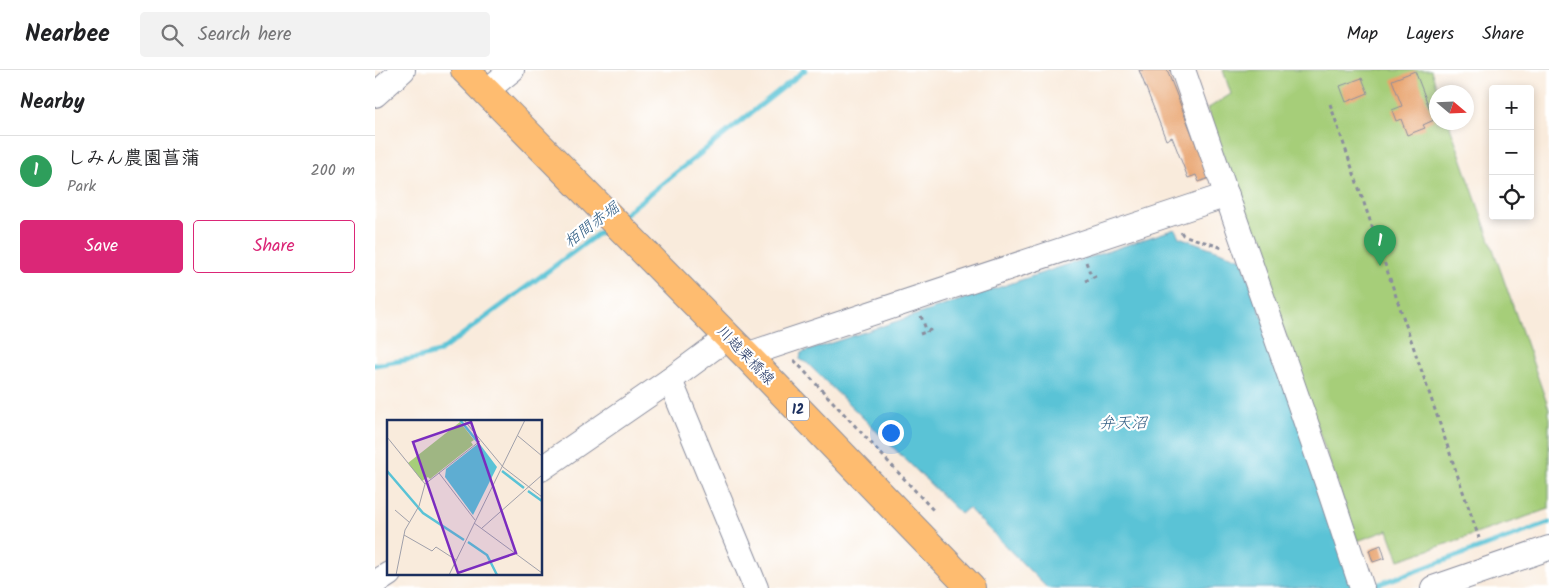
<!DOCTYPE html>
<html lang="en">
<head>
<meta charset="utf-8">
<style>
  :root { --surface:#fff; --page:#f2f2f2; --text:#202124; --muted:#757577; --line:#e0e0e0; --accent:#db2777 }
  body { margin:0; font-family:Kalam,"Klee One",sans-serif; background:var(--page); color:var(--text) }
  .controls { position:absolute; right:15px; top:15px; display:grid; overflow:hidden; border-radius:5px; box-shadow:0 2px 8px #0003 }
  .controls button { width:45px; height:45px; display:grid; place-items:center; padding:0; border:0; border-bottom:1px solid var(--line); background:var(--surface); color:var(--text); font:25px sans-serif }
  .compass { position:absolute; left:1054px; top:15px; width:45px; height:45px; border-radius:50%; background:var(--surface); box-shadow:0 2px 8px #0003; rotate:109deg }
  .you { position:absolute; left:515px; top:362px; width:18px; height:18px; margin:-12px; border:4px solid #fff; border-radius:50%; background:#1a73e8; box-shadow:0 0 0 8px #1a73e833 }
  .badge { display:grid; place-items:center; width:32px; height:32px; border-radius:50%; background:var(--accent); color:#fff; font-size:16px; font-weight:700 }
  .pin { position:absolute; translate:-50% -41px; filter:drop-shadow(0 1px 2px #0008) }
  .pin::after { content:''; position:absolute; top:26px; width:18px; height:15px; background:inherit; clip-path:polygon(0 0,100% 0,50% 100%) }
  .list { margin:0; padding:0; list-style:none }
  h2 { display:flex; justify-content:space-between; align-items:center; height:65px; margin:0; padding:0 20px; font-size:21px }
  h2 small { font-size:16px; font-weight:400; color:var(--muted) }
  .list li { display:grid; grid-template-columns:32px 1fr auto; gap:15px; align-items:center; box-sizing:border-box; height:70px; padding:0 20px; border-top:1px solid var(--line) }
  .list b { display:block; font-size:19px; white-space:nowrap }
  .list p { margin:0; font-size:16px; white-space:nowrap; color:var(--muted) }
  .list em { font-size:16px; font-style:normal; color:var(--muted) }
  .actions { display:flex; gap:10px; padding:15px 20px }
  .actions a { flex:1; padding:11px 0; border:1px solid var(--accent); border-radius:5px; text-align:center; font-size:18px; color:var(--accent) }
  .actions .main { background:var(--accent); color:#fff }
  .icon { flex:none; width:28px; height:28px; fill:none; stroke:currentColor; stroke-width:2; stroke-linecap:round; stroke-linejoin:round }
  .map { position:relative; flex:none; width:1174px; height:518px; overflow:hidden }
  header { display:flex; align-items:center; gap:30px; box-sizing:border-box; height:70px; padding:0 25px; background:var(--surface); border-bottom:1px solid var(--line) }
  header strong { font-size:24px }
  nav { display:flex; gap:28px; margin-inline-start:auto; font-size:18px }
  .search { width:350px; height:45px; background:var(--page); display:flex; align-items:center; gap:12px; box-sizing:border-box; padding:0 18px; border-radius:5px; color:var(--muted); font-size:19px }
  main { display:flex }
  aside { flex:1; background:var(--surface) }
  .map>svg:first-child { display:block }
  .green { fill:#a6ce79; stroke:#607e6c }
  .water { fill:#5ac3d6; stroke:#3a799a }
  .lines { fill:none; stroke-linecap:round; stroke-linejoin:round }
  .stream { stroke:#5ac3d6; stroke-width:5 }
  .building { fill:#e8a26c }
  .minor-casing { stroke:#8a8d9d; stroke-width:26 }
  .major-casing { stroke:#8a8d9d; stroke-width:30 }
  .path { stroke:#8a8d9d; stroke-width:3; stroke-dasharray:4 4; stroke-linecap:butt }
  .minor { stroke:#fff; stroke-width:24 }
  .major { stroke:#febc70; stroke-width:28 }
  .labels { text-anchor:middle; stroke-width:4.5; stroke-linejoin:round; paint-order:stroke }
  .shield { fill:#fff; stroke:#5f6d8e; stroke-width:1 }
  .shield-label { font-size:14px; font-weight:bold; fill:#1b2f5e }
  .street-label { font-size:15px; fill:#1b2f5e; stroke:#fff }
  .water-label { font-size:16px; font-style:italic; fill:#2e5b82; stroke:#fff }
  .inset-river { fill:none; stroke:#5ac3d6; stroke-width:2.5 }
  .inset-road { fill:none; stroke:#a0a0aa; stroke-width:1 }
  .view { fill:#7b2cbf; fill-opacity:0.15; stroke:#7b2cbf; stroke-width:2.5 }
  .inset-edge { fill:none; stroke:#1b2f5e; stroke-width:2.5 }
</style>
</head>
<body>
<header>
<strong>Nearbee</strong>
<div class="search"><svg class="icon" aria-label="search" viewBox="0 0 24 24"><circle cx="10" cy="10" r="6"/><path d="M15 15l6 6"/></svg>Search here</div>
<nav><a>Map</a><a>Layers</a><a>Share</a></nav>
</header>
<main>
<aside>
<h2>Nearby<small></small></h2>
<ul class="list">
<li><span class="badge" style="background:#2e9e5b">1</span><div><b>しみん農園菖蒲</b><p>Park</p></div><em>200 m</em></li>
</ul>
<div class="actions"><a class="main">Save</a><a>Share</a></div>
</aside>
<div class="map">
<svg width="1174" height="518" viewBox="0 0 1174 518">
  <rect width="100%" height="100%" fill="#fff"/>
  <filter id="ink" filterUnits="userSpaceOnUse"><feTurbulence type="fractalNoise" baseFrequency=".02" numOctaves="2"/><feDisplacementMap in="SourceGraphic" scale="10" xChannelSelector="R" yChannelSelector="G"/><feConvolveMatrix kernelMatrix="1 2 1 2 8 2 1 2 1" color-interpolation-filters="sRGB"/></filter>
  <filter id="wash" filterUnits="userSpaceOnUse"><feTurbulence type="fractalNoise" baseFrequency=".0096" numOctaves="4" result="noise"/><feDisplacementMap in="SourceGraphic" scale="20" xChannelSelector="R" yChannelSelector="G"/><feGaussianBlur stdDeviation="1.12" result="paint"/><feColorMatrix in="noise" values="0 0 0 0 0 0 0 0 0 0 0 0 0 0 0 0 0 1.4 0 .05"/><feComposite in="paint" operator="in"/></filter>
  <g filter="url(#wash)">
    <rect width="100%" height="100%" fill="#f9ebdc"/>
    <!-- green -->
    <path class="green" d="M 848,0 L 1056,0 L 1063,22 L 1062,22 L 1062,52 L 1074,53 L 1174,339 L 1174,439 L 1024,490 L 1013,460 L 982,471 L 832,39 L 856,24 Z"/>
    <!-- water -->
    <path class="water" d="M 800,159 L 804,167 L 867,189 L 982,518 L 672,518 L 593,438 L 586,444 L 432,293 L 425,290 L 426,283 Z"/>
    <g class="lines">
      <!-- stream -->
      <g class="stream">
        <path d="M 247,146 L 430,0"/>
        <path d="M 0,295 L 42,288 L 64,282 L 232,157"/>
        <path d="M 993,518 L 1174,453"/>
      </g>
    </g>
    <g id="blocks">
      <!-- building -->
      <g class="building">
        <path d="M 764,0 L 792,0 L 834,108 L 824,112 L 821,105 L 813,108 L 797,67 L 791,70 Z"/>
        <path d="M 1040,1 L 1059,50 L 1048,55 L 1050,58 L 1032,65 L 1026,49 L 1021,51 L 1017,40 L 1027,36 L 1017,10 Z"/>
        <path d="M 987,8 L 993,23 L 971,32 L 965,16 Z"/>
        <path d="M 1006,475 L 1010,488 L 998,492 L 994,480 Z"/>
      </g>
    </g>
  </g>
  <g filter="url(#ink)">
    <use href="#blocks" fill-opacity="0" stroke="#8a8d9d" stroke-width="1"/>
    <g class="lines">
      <defs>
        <g id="minor">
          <path d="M 808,0 L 952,413 L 987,518"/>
          <path d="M 111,21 L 137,0"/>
          <path d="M 0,25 L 28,0"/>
          <path d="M 371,285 L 852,125"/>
          <path d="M 295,310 L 381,518"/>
          <path d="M 166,399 L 295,310 L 353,267"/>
          <path d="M 0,513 L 14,504"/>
          <path d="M 1058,518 L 1174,478"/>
        </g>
        <path id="major" d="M 90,0 L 371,285 L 596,518"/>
      </defs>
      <!-- minor casing -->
      <use href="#minor" class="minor-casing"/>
      <!-- major casing -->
      <use href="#major" class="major-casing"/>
      <!-- path -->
      <g class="path">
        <path d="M 955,34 L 1104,468"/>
        <path d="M 806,162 L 808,165 L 848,178"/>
        <path d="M 711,192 L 717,208"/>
        <path d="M 710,211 L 723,205"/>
        <path d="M 546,246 L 552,262"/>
        <path d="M 545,264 L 558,259"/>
        <path d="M 419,290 L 559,441"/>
      </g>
      <!-- minor -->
      <use href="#minor" class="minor"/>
      <!-- major -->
      <use href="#major" class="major"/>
    </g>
  </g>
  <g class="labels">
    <!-- shield labels -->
    <rect class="shield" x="412" y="327.5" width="22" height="23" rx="4"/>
    <g class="shield-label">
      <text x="423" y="344">12</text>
    </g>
    <!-- street labels -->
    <g class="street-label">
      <text transform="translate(371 285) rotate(46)" y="5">川越栗橋線</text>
    </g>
    <!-- water labels -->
    <g class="water-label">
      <text transform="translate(216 154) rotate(-37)" y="6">栢間赤堀</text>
      <text x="748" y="358">弁天沼</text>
    </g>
  </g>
  <!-- overview -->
  <g transform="translate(12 350)">
    <rect width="155" height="155" fill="#f9ebdc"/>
    <path d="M 73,2 L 87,20 L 84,22 L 86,25 L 43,59 L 41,57 L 35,61 L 21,43 Z" fill="#a6ce79"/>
    <path d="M 92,23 L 110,47 L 86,95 L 58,57 L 59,49 Z" fill="#5ac3d6"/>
    <path class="inset-river" d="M 73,0 L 90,21M 0,51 L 36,93 L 77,120M 115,51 L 137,68M 141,71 L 155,81M 81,122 L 100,135 L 110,155"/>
    <path class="inset-road" d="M 77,0 L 116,47 L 155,77M 131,16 L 155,36M 0,17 L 38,64M 52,53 L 88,100M 8,90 L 22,102M 87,103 L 155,153M 95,108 L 155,55M 17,115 L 45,131 L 49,127 L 69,140M 9,155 L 18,110 L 32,86 L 38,64 L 93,21M 62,155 L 138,0"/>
    <path class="view" d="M 84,2 L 129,133 L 71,153 L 26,22 Z"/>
    <rect width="155" height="155" class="inset-edge"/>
  </g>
</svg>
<div class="controls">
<button>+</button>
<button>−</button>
<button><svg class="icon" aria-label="locate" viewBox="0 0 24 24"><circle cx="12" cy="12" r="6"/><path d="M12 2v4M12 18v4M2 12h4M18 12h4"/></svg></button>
</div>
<svg class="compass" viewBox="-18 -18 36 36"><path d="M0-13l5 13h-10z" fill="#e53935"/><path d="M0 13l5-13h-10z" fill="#757577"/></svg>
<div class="you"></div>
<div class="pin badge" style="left:1005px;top:196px;background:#2e9e5b">1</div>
</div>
</main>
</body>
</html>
